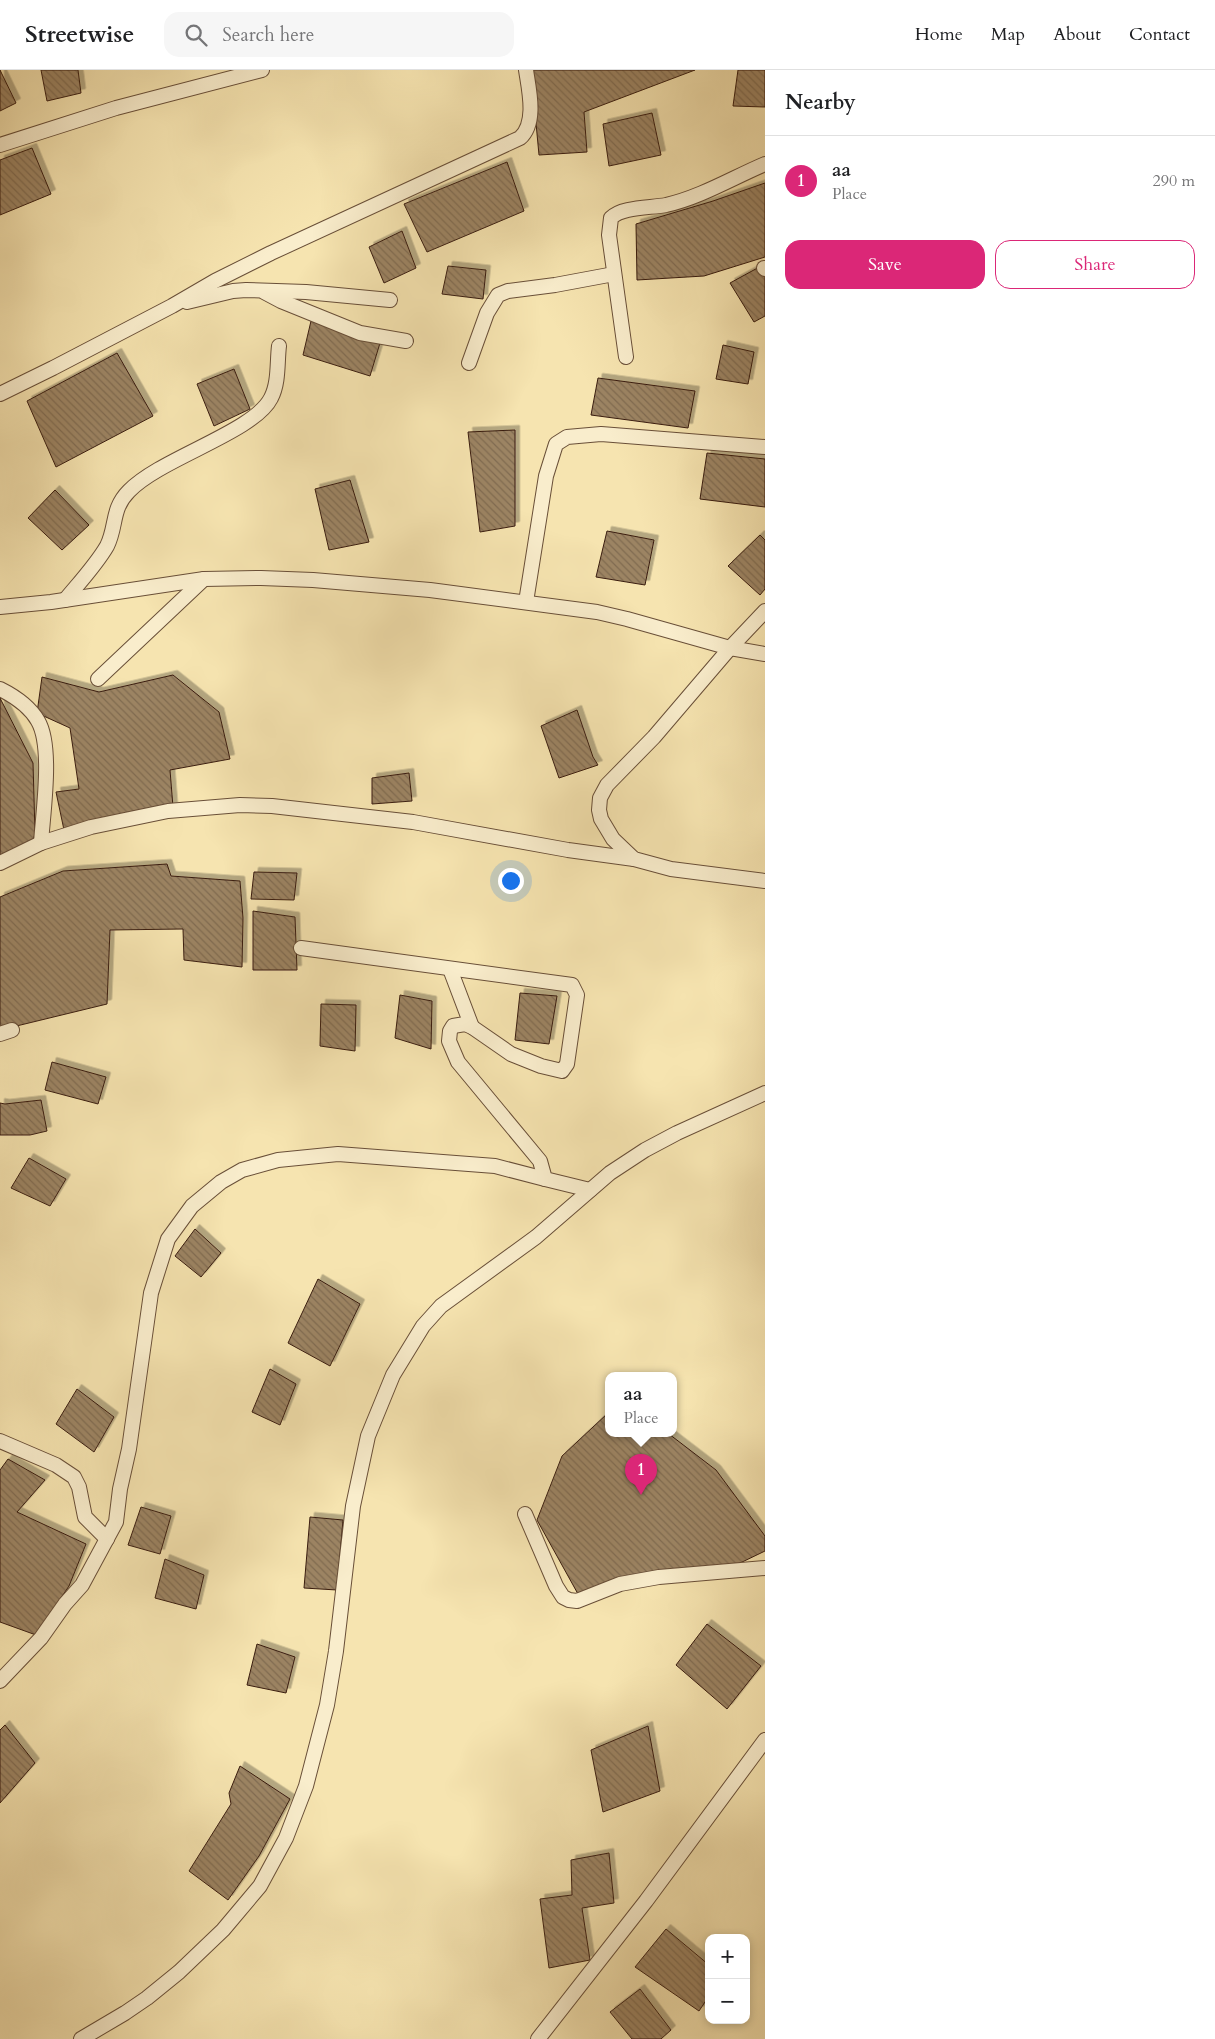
<!DOCTYPE html>
<html lang="en">
<head>
<meta charset="utf-8">
<style>
  :root { --surface:#fff; --page:#f6f6f6; --text:#202124; --muted:#757577; --line:#e0e0e0; --accent:#db2777 }
  body { margin:0; font-family:Cardo,serif; background:var(--page); color:var(--text) }
  .controls { position:absolute; right:15px; bottom:15px; display:grid; overflow:hidden; border-radius:10px; box-shadow:0 2px 8px #0003 }
  .controls button { width:45px; height:45px; display:grid; place-items:center; padding:0; border:0; border-bottom:1px solid var(--line); background:var(--surface); color:var(--text); font:25px sans-serif }
  .you { position:absolute; left:510px; top:810px; width:18px; height:18px; margin:-12px; border:4px solid #fff; border-radius:50%; background:#1a73e8; box-shadow:0 0 0 8px #1a73e833 }
  .badge { display:grid; place-items:center; width:32px; height:32px; border-radius:50%; background:var(--accent); color:#fff; font-size:16px; font-weight:700 }
  .pin { position:absolute; translate:-50% -41px; filter:drop-shadow(0 1px 2px #0008) }
  .pin::after { content:''; position:absolute; top:26px; width:18px; height:15px; background:inherit; clip-path:polygon(0 0,100% 0,50% 100%) }
  .popup { position:absolute; left:605px; top:1302px; width:72px; height:65px; box-sizing:border-box; display:grid; place-content:center; border-radius:10px; background:var(--surface); filter:drop-shadow(0 1px 4px #0005); font-size:16px; white-space:nowrap; color:var(--muted) }
  .popup b { font-size:19px; color:var(--text) }
  .popup::after { content:''; position:absolute; left:50%; top:100%; margin-left:-10px; border:10px solid transparent; border-top-color:var(--surface) }
  .list { margin:0; padding:0; list-style:none }
  h2 { display:flex; justify-content:space-between; align-items:center; height:65px; margin:0; padding:0 20px; font-size:21px }
  h2 small { font-size:16px; font-weight:400; color:var(--muted) }
  .list li { display:grid; grid-template-columns:32px 1fr auto; gap:15px; align-items:center; box-sizing:border-box; height:90px; padding:0 20px; border-top:1px solid var(--line) }
  .list b { display:block; font-size:19px; white-space:nowrap }
  .list p { margin:0; font-size:16px; white-space:nowrap; color:var(--muted) }
  .list em { font-size:16px; font-style:normal; color:var(--muted) }
  .actions { display:flex; gap:10px; padding:15px 20px }
  .actions a { flex:1; padding:11px 0; border:1px solid var(--accent); border-radius:15px; text-align:center; font-size:18px; color:var(--accent) }
  .actions .main { background:var(--accent); color:#fff }
  .icon { flex:none; width:28px; height:28px; fill:none; stroke:currentColor; stroke-width:2; stroke-linecap:round; stroke-linejoin:round }
  .map { position:relative; flex:none; width:765px; height:1969px; overflow:hidden }
  header { display:flex; align-items:center; gap:30px; box-sizing:border-box; height:70px; padding:0 25px; background:var(--surface); border-bottom:1px solid var(--line) }
  header strong { font-size:24px }
  nav { display:flex; gap:28px; margin-inline-start:auto; font-size:18px }
  .search { width:350px; height:45px; background:var(--page); display:flex; align-items:center; gap:12px; box-sizing:border-box; padding:0 18px; border-radius:15px; color:var(--muted); font-size:19px }
  main { display:flex }
  aside { flex:1; background:var(--surface) }
  .map>svg:first-child { display:block }
  .building { fill:url(#building-back-hatch); stroke:#3a1d10; filter:url(#shadow) }
  .lines { fill:none; stroke-linecap:round; stroke-linejoin:round }
  .minor-casing { stroke:#694f38; stroke-width:16 }
  .minor { stroke:#f9edcc; stroke-width:14 }
</style>
</head>
<body>
<header>
<strong>Streetwise</strong>
<div class="search"><svg class="icon" aria-label="search" viewBox="0 0 24 24"><circle cx="10" cy="10" r="6"/><path d="M15 15l6 6"/></svg>Search here</div>
<nav><a>Home</a><a>Map</a><a>About</a><a>Contact</a></nav>
</header>
<main>
<div class="map">
<svg width="765" height="1969" viewBox="0 0 765 1969">
  <defs>
    <pattern id="building-back-hatch" width="6" height="6" patternUnits="userSpaceOnUse" patternTransform="scale(1.25)"><rect width="6" height="6" fill="#9c8463"/><path d="M-1 5l2 2M0 0l6 6M5-1l2 2" fill="none" stroke="#806b50"/></pattern>
    <filter id="shadow"><feDropShadow dx="4.5" dy="-4.5" stdDeviation="0" flood-color="#0004"/></filter>
  </defs>
  <rect width="100%" height="100%" fill="#f6e4b0"/>
  <filter id="stains"><feTurbulence type="fractalNoise" baseFrequency=".004" numOctaves="4"/><feColorMatrix values="0 0 0 0 .2 0 0 0 0 .09 0 0 0 0 .02 0 0 0 .5 -.17"/></filter>
  <radialGradient id="worn" r=".72"><stop offset=".6" stop-color="#630" stop-opacity="0"/><stop offset="1" stop-color="#630" stop-opacity=".3"/></radialGradient>
  <!-- building -->
  <g class="building">
    <path d="M 0,0 L 16,33 L 0,41 Z"/>
    <path d="M 41,0 L 78,0 L 81,23 L 47,31 Z"/>
    <path d="M 531,0 L 695,0 L 584,42 L 587,82 L 539,85 Z"/>
    <path d="M 738,0 L 765,0 L 765,37 L 733,36 Z"/>
    <path d="M 652,43 L 661,85 L 609,96 L 603,54 Z"/>
    <path d="M 32,78 L 51,124 L 0,145 L 0,90 Z"/>
    <path d="M 507,92 L 524,141 L 427,182 L 404,134 Z"/>
    <path d="M 765,113 L 765,187 L 704,206 L 637,210 L 636,154 L 713,131 Z"/>
    <path d="M 402,161 L 416,198 L 384,213 L 369,177 Z"/>
    <path d="M 763,195 L 765,200 L 765,246 L 754,252 L 730,213 Z"/>
    <path d="M 448,196 L 486,200 L 483,229 L 442,224 Z"/>
    <path d="M 311,251 L 380,273 L 370,306 L 303,285 Z"/>
    <path d="M 723,275 L 754,282 L 748,314 L 716,309 Z"/>
    <path d="M 117,283 L 153,346 L 56,397 L 27,331 Z"/>
    <path d="M 234,299 L 250,339 L 214,356 L 197,314 Z"/>
    <path d="M 598,308 L 695,321 L 688,358 L 591,345 Z"/>
    <path d="M 515,360 L 515,456 L 480,462 L 468,362 Z"/>
    <path d="M 707,383 L 765,389 L 765,437 L 700,429 Z"/>
    <path d="M 350,410 L 369,472 L 329,480 L 315,419 Z"/>
    <path d="M 55,420 L 89,455 L 62,480 L 28,448 Z"/>
    <path d="M 607,461 L 654,470 L 645,515 L 596,507 Z"/>
    <path d="M 760,465 L 765,470 L 765,519 L 760,525 L 728,496 Z"/>
    <path d="M 173,605 L 219,642 L 230,689 L 170,700 L 173,737 L 64,760 L 56,722 L 79,719 L 70,658 L 37,643 L 42,607 L 99,622 Z"/>
    <path d="M 0,628 L 33,693 L 35,763 L 33,772 L 0,790 Z"/>
    <path d="M 577,640 L 593,687 L 598,695 L 559,708 L 541,656 Z"/>
    <path d="M 409,703 L 412,731 L 372,734 L 372,708 Z"/>
    <path d="M 167,794 L 171,806 L 240,811 L 243,848 L 242,897 L 184,890 L 183,859 L 110,860 L 107,934 L 0,960 L 0,827 L 63,801 Z"/>
    <path d="M 254,802 L 297,803 L 294,830 L 251,829 Z"/>
    <path d="M 253,841 L 295,847 L 297,900 L 253,900 Z"/>
    <path d="M 520,923 L 557,926 L 549,974 L 515,970 Z"/>
    <path d="M 400,925 L 432,931 L 431,979 L 395,968 Z"/>
    <path d="M 321,934 L 356,935 L 355,981 L 320,976 Z"/>
    <path d="M 52,992 L 106,1007 L 98,1034 L 45,1020 Z"/>
    <path d="M 41,1030 L 47,1061 L 30,1065 L 0,1065 L 0,1033 L 5,1034 Z"/>
    <path d="M 29,1088 L 66,1109 L 50,1136 L 11,1118 Z"/>
    <path d="M 195,1159 L 221,1183 L 201,1207 L 175,1186 Z"/>
    <path d="M 318,1209 L 360,1234 L 330,1296 L 288,1273 Z"/>
    <path d="M 270,1299 L 296,1314 L 280,1355 L 252,1342 Z"/>
    <path d="M 77,1319 L 114,1347 L 94,1382 L 56,1354 Z"/>
    <path d="M 608,1343 L 608,1364 L 669,1364 L 716,1400 L 765,1466 L 765,1481 L 738,1494 L 578,1524 L 537,1450 L 562,1386 Z"/>
    <path d="M 8,1389 L 45,1410 L 17,1442 L 86,1474 L 69,1516 L 36,1565 L 0,1552 L 0,1400 Z"/>
    <path d="M 141,1437 L 171,1446 L 160,1484 L 128,1475 Z"/>
    <path d="M 310,1447 L 343,1450 L 337,1520 L 304,1518 Z"/>
    <path d="M 165,1489 L 204,1505 L 196,1539 L 155,1528 Z"/>
    <path d="M 707,1554 L 761,1596 L 727,1639 L 676,1595 Z"/>
    <path d="M 257,1574 L 295,1587 L 286,1623 L 247,1615 Z"/>
    <path d="M 5,1655 L 35,1693 L 0,1733 L 0,1660 Z"/>
    <path d="M 648,1656 L 660,1721 L 603,1742 L 591,1680 Z"/>
    <path d="M 240,1696 L 290,1729 L 259,1786 L 228,1830 L 189,1801 L 231,1734 L 229,1723 Z"/>
    <path d="M 609,1783 L 614,1833 L 582,1838 L 590,1890 L 549,1898 L 540,1829 L 572,1825 L 571,1790 Z"/>
    <path d="M 666,1859 L 709,1895 L 709,1926 L 699,1941 L 635,1897 Z"/>
    <path d="M 640,1919 L 671,1960 L 661,1969 L 632,1969 L 610,1942 Z"/>
  </g>
  <g class="lines">
    <defs>
      <g id="minor">
        <path d="M 0,75 L 116,38 L 262,0"/>
        <path d="M 764,198 L 765,199"/>
        <path d="M 264,222 L 281,231 L 360,263 L 406,271"/>
        <path d="M 187,232 L 233,221 L 246,220 L 306,222 L 390,230"/>
        <path d="M 626,287 L 609,165 L 611,148 C 621,137 650,138 666,135 C 701,127 732,108 765,94"/>
        <path d="M 469,293 L 487,243 L 498,225 L 508,221 L 555,215 L 614,204"/>
        <path d="M 0,324 L 53,298 L 172,236 L 215,211 L 271,183 L 520,68 C 537,53 529,20 526,0"/>
        <path d="M 65,530 C 79,513 96,495 107,476 C 117,456 111,439 129,421 C 161,388 254,362 271,328 C 279,313 277,292 279,276"/>
        <path d="M 526,532 L 546,406 L 556,374 L 567,367 L 601,364 L 765,377"/>
        <path d="M 0,537 L 51,532 L 204,509 L 261,508 L 313,510 L 430,520 L 597,542 L 627,549 L 730,578 L 765,584"/>
        <path d="M 765,541 L 730,578 L 654,667 L 607,715 L 600,728 L 599,740 L 601,749 L 613,769 L 634,789 L 671,799 L 765,811"/>
        <path d="M 98,609 L 204,509"/>
        <path d="M 0,619 C 14,626 30,637 38,651 C 53,677 43,742 41,773"/>
        <path d="M 0,793 L 41,773 L 91,757 L 168,741 L 240,735 L 272,736 L 413,752 L 568,780 L 634,789"/>
        <path d="M 301,878 L 572,915 L 577,925 L 567,994 L 562,1001 L 541,996 L 511,984 L 472,957 L 465,954 L 453,956 L 450,961 L 449,971 L 458,992 L 540,1091 L 545,1109 L 590,1120"/>
        <path d="M 450,899 L 472,957"/>
        <path d="M 0,964 L 12,960"/>
        <path d="M 0,1371 L 56,1395 L 74,1407 L 79,1417 L 85,1447 L 107,1469"/>
        <path d="M 525,1444 L 556,1516 L 563,1527 L 569,1530 L 577,1531 L 620,1514 L 659,1507 L 765,1498"/>
        <path d="M 0,1611 L 41,1568 L 65,1534 L 82,1515 L 116,1452 L 120,1419 L 129,1379 L 151,1223 L 168,1169 L 192,1136 L 221,1112 L 242,1100 L 278,1090 L 338,1084 L 495,1096 L 545,1109"/>
        <path d="M 81,1969 L 125,1943 L 147,1928 L 179,1902 L 223,1860 L 260,1816 L 286,1768 L 306,1716 L 327,1635 L 336,1581 L 353,1436 L 368,1366 L 393,1305 L 423,1256 L 441,1236 L 536,1167 L 610,1103 L 645,1080 L 677,1063 L 765,1023"/>
        <path d="M 538,1969 L 646,1831 L 765,1670"/>
      </g>
    </defs>
    <!-- minor casing -->
    <use href="#minor" class="minor-casing"/>
    <!-- minor -->
    <use href="#minor" class="minor"/>
  </g>
  <rect width="100%" height="100%" filter="url(#stains)"/>
  <rect width="100%" height="100%" fill="url(#worn)"/>
</svg>
<div class="controls">
<button>+</button>
<button>−</button>
</div>
<div class="you"></div>
<div class="pin badge" style="left:641px;top:1425px">1</div>
<div class="popup"><b>aa</b>Place</div>
</div>
<aside>
<h2>Nearby<small></small></h2>
<ul class="list">
<li><span class="badge">1</span><div><b>aa</b><p>Place</p></div><em>290 m</em></li>
</ul>
<div class="actions"><a class="main">Save</a><a>Share</a></div>
</aside>
</main>
</body>
</html>
